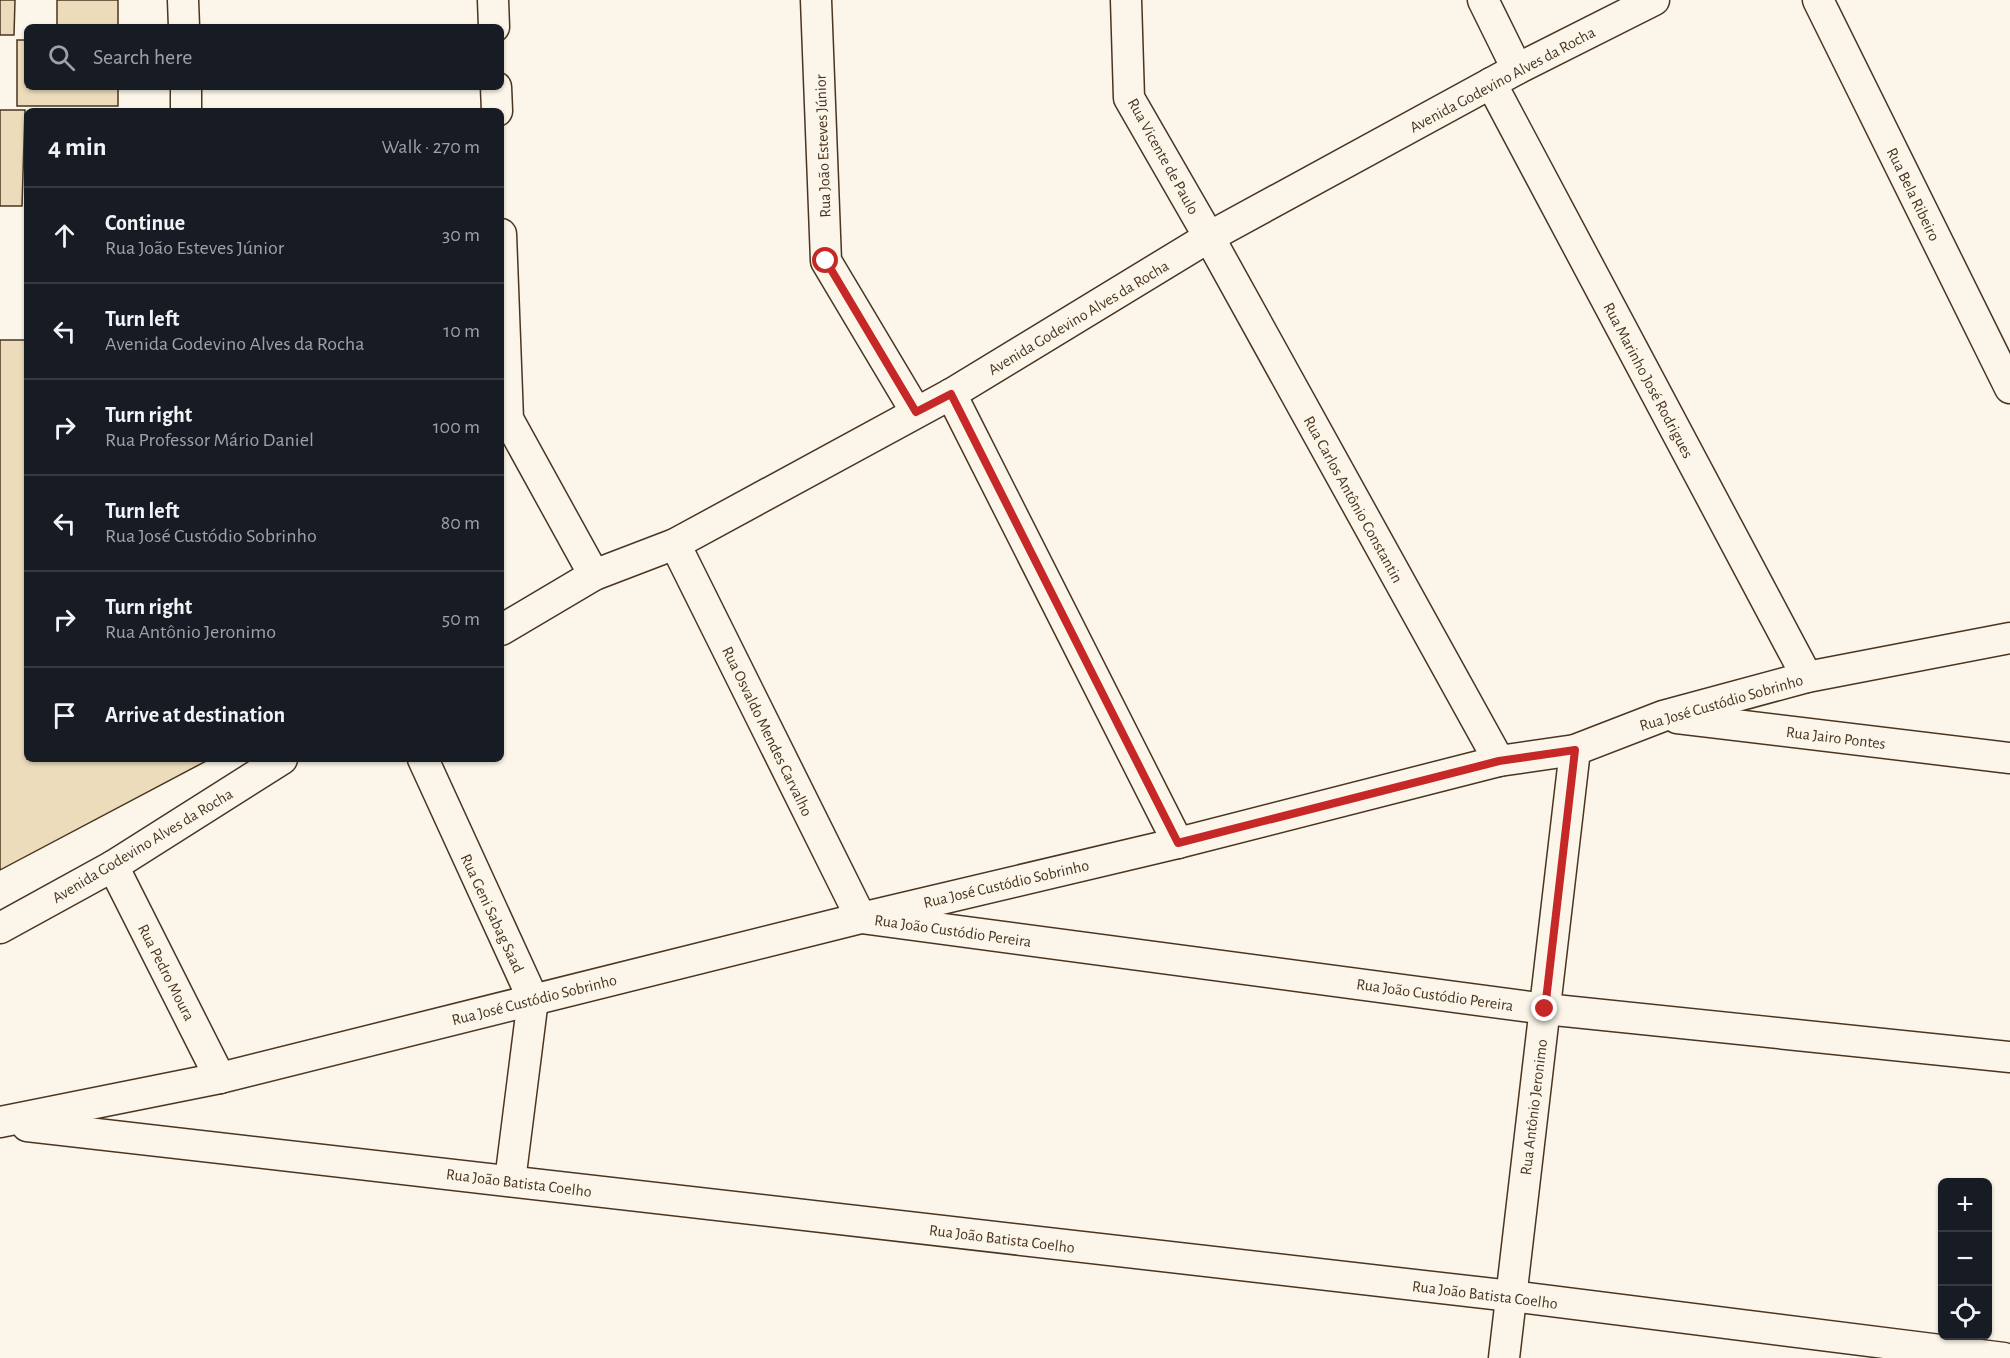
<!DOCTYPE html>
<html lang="en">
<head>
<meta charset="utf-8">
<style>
  :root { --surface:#171b24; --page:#242831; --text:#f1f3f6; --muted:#9ea1a6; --line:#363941 }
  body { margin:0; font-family:"Alegreya Sans",sans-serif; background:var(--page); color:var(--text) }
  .controls { position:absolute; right:18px; bottom:18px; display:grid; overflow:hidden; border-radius:9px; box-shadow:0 2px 4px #0004 }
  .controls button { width:54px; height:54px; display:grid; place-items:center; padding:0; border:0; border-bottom:2px solid var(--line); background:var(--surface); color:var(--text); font:30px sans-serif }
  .stop { position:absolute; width:18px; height:18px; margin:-14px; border:4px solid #c62828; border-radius:50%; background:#fff }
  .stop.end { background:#c62828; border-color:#fff; box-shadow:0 2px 6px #0008 }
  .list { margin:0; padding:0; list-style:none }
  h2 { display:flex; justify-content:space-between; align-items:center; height:78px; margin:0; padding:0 24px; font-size:26px }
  h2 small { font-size:20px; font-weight:400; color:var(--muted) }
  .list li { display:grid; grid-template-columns:39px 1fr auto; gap:18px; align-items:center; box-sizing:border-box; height:96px; padding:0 24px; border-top:2px solid var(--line) }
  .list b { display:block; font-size:22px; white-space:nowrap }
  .list p { margin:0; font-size:20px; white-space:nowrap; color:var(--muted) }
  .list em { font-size:20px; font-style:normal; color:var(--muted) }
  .icon { flex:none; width:33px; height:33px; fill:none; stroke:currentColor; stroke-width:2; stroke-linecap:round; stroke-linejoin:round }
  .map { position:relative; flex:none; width:2010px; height:1358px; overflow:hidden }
  .search { position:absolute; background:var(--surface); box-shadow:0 2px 4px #0004; left:24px; top:24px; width:480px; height:66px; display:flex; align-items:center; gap:15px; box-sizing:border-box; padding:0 21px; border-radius:9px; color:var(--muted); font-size:22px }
  .panel { position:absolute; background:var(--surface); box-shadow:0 2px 4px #0004; left:24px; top:108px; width:480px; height:654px; border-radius:9px }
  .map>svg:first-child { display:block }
  .building { fill:#ecdcbc; stroke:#4a3520; stroke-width:1.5 }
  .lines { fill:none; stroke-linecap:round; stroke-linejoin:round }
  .street-casing { stroke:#4a3520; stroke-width:33 }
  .street { stroke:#fbf6e9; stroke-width:30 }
  .route { stroke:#c62828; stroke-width:8 }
  .labels { text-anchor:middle; stroke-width:4.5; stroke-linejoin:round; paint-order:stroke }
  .street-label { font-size:16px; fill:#4a3520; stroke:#fbf6e9 }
</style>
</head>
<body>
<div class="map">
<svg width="2010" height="1358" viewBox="0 0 2010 1358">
  <rect width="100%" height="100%" fill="#fbf6e9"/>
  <!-- building -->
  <g class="building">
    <path d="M 0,0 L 15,0 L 14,35 L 0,35 Z"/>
    <rect x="57" y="0" width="61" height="27"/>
    <path d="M 17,40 L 27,40 L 27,87 L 118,87 L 118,106 L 17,106 Z"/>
    <path d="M 0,110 L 25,110 L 22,206 L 0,206 Z"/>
    <path d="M 0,340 L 27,340 L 27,759 L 210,759 L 0,870 Z"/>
  </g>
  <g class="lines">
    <defs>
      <g id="street">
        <path d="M 183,0 L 184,27"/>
        <path d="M 493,0 L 494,27"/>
        <path d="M 816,0 L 826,261 L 916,412"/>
        <path d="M 1126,0 L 1129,98 L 1209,237 L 1499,761"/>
        <path d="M 1483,0 L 1517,69"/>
        <path d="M 1818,0 L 2010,388"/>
        <path d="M 1491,83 L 1807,677"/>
        <path d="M 186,87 L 186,111"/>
        <path d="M 496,87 L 497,111"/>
        <path d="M 501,234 L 508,419 L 594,575"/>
        <path d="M 951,394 L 1178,843"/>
        <path d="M 675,544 L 861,918 L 1545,1009 L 2010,1057"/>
        <path d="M 501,630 L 594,575 L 675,544 L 951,394 L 1209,237 L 1517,69 L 1654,0"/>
        <path d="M 1677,718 L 2010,758"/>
        <path d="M 423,759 L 533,999 L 510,1181"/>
        <path d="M 113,866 L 220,1078"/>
        <path d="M 0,928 L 113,866 L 282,759"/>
        <path d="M 0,1122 L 220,1078 L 861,918 L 1178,843 L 1499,761 L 1575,750 L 1663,716 L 1807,677 L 2010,638"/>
        <path d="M 27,1126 L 1511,1296 L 2004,1358"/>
        <path d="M 1504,1358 L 1575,750"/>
      </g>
    </defs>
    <!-- street casing -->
    <use href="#street" class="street-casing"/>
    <!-- street -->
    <use href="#street" class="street"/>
  </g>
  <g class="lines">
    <!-- route -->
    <path class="route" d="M 826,261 L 916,412 L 951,394 L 1178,843 L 1499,761 L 1575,750 L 1545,1009"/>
  </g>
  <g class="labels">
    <!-- street labels -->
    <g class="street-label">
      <text transform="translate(1502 79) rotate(-28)" y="6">Avenida Godevino Alves da Rocha</text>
      <text transform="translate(822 146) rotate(-92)" y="6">Rua João Esteves Júnior</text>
      <text transform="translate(1164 156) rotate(61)" y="6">Rua Vicente de Paulo</text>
      <text transform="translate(1914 194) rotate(64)" y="6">Rua Bela Ribeiro</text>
      <text transform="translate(1078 317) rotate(-31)" y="6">Avenida Godevino Alves da Rocha</text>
      <text transform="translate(1649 380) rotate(62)" y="6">Rua Marinho José Rodrigues</text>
      <text transform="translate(1354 499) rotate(61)" y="6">Rua Carlos Antônio Constantin</text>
      <text transform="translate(1721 702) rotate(-16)" y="6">Rua José Custódio Sobrinho</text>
      <text transform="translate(768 731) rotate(64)" y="6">Rua Osvaldo Mendes Carvalho</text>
      <text transform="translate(1836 737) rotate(7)" y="6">Rua Jairo Pontes</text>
      <text transform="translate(142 845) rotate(-31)" y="6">Avenida Godevino Alves da Rocha</text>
      <text transform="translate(1006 883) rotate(-13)" y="6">Rua José Custódio Sobrinho</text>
      <text transform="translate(493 913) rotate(65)" y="6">Rua Geni Sabag Saad</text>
      <text transform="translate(953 930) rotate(8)" y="6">Rua João Custódio Pereira</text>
      <text transform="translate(167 972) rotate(63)" y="6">Rua Pedro Moura</text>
      <text transform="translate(1435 994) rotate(8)" y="6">Rua João Custódio Pereira</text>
      <text transform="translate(534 999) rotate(-14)" y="6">Rua José Custódio Sobrinho</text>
      <text transform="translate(1533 1107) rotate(-83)" y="6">Rua Antônio Jeronimo</text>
      <text transform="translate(519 1182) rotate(7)" y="6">Rua João Batista Coelho</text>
      <text transform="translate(1002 1238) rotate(7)" y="6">Rua João Batista Coelho</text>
      <text transform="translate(1485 1294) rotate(7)" y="6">Rua João Batista Coelho</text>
    </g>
  </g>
</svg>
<div class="controls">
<button>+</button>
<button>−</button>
<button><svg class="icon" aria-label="locate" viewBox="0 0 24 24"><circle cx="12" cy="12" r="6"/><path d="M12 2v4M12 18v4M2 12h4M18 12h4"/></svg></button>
</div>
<div class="stop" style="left:826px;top:261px"></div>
<div class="stop end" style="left:1545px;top:1009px"></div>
<div class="search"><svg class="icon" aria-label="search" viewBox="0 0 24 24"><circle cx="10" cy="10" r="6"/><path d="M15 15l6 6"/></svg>Search here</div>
<section class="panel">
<h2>4 min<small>Walk · 270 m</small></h2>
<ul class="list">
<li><svg class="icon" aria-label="ahead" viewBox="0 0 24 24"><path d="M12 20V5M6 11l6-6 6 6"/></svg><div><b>Continue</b><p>Rua João Esteves Júnior</p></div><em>30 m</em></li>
<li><svg class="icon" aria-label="left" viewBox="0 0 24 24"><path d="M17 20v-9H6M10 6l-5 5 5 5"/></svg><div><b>Turn left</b><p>Avenida Godevino Alves da Rocha</p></div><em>10 m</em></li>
<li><svg class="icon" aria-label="right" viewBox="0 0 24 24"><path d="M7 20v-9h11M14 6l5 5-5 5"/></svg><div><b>Turn right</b><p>Rua Professor Mário Daniel</p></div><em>100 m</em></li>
<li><svg class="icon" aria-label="left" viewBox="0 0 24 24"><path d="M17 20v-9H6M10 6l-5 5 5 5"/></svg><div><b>Turn left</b><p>Rua José Custódio Sobrinho</p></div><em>80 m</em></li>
<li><svg class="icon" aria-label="right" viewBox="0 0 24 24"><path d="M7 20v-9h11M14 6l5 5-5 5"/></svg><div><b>Turn right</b><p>Rua Antônio Jeronimo</p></div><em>50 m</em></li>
<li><svg class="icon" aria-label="arrive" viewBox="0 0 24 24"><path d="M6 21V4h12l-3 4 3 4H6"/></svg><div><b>Arrive at destination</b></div></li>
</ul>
</section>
</div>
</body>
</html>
